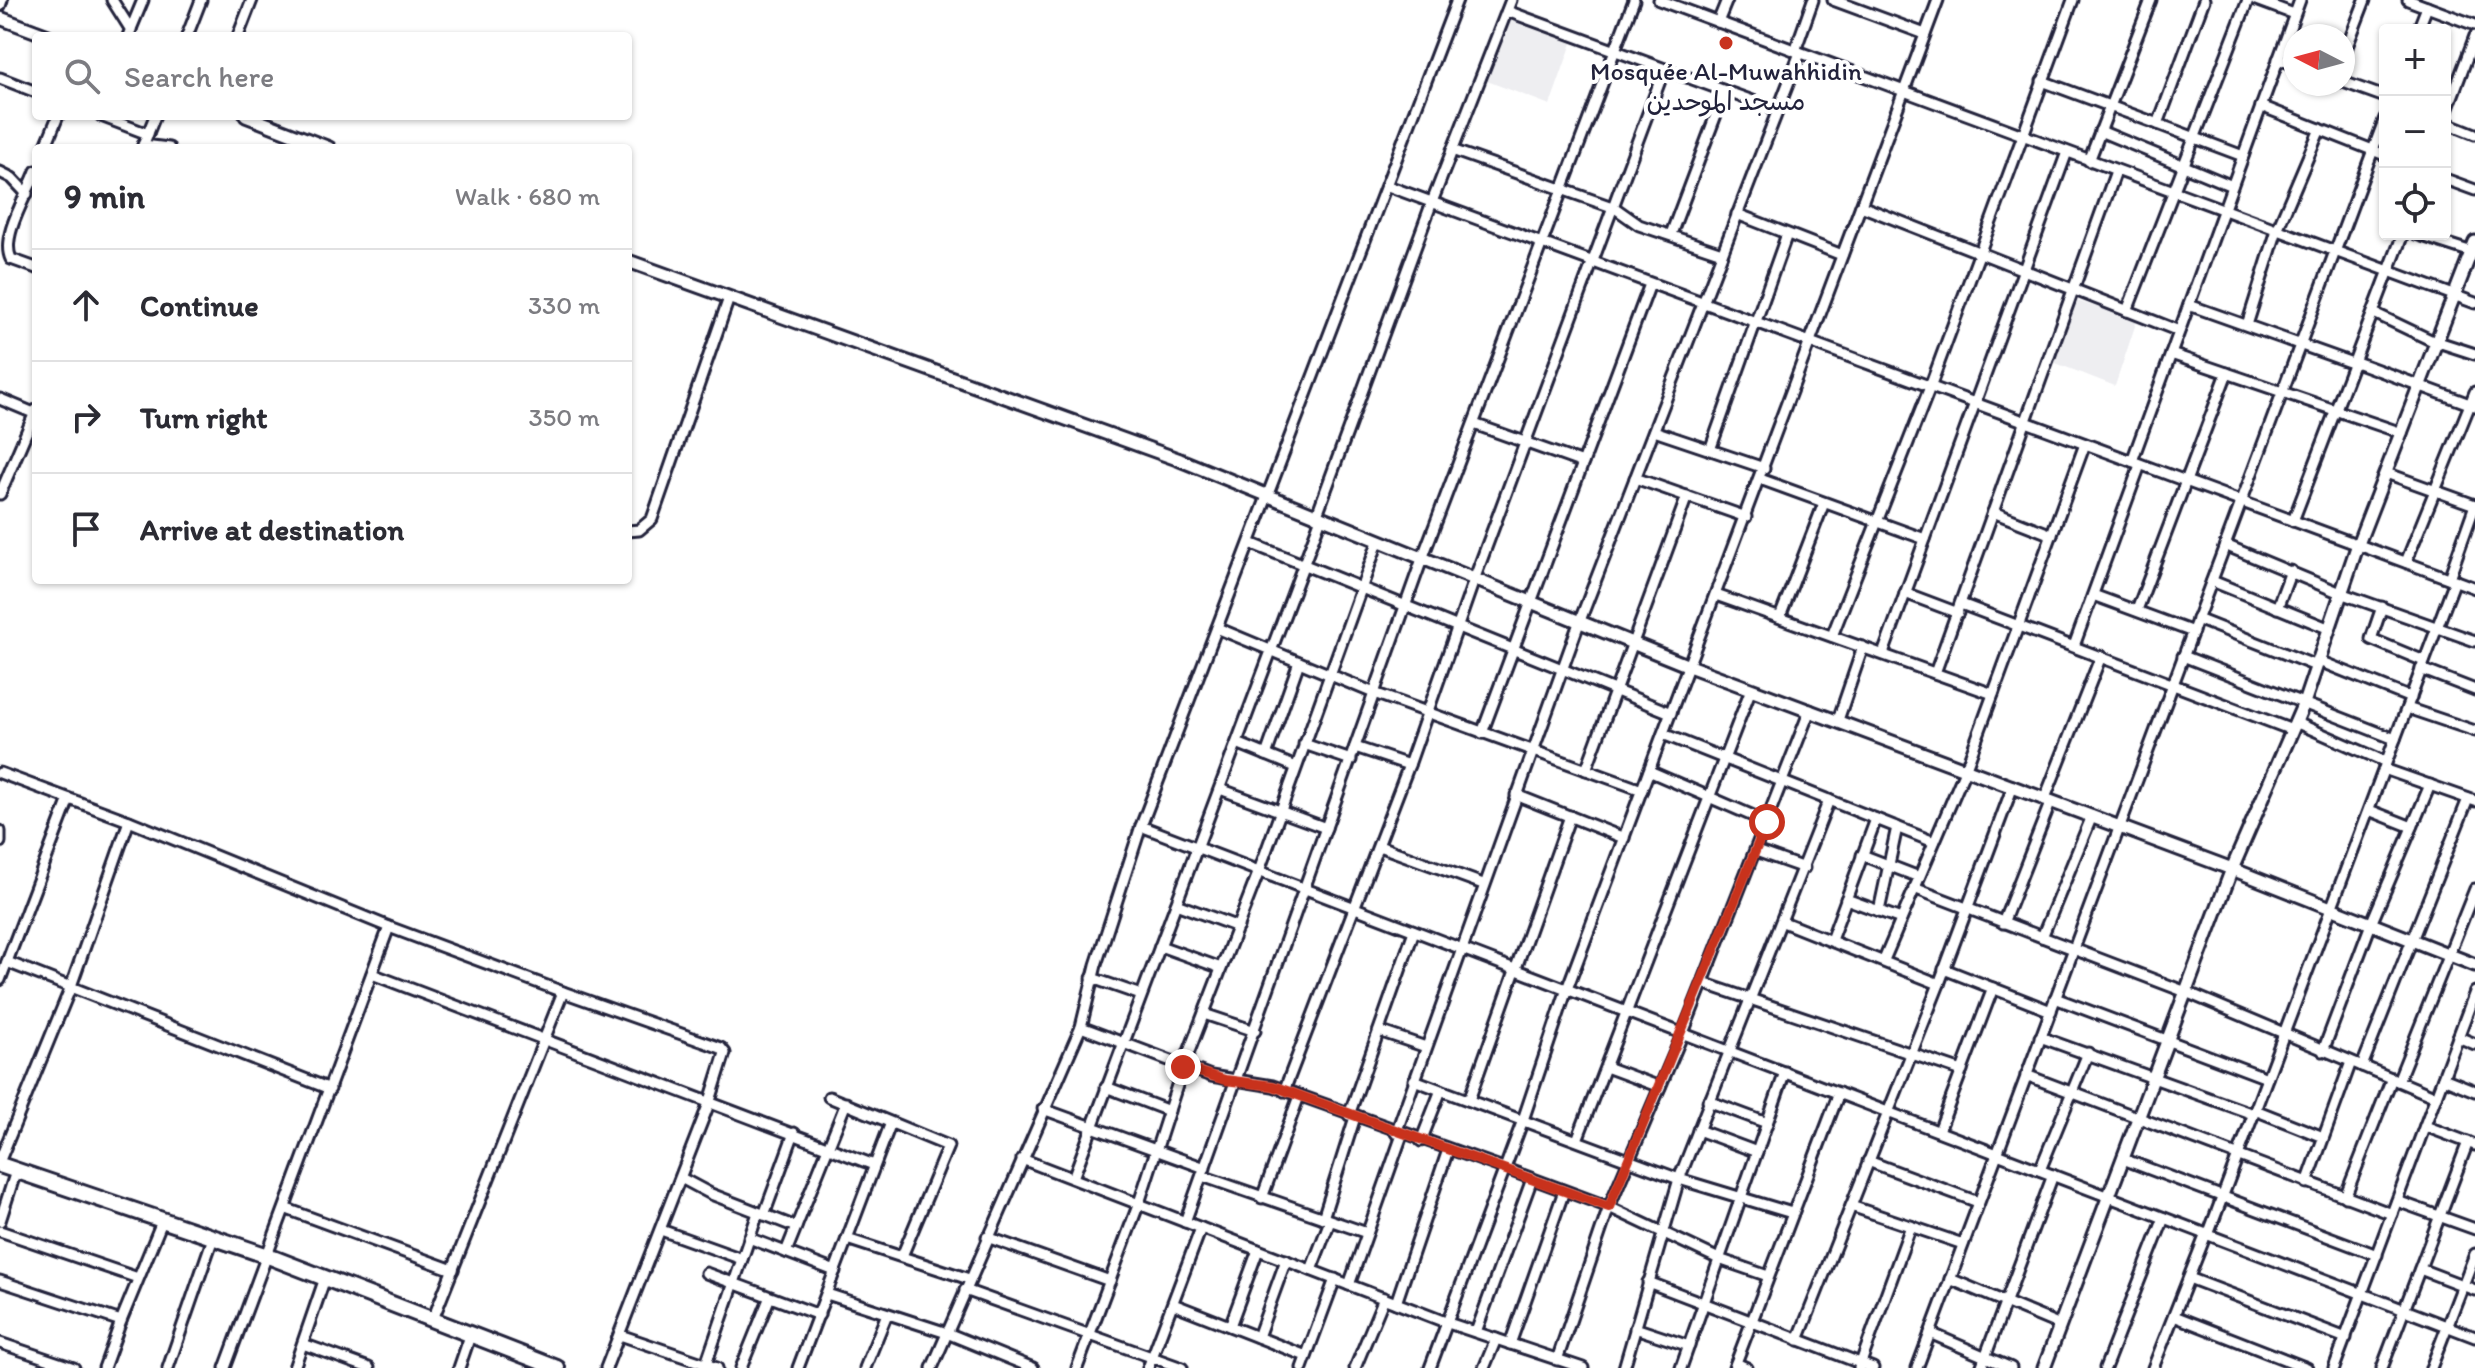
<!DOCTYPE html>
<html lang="en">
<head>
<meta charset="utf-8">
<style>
  :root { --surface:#fff; --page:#f7f7f7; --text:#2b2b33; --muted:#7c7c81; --line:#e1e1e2 }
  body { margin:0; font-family:Itim,"Playpen Sans Arabic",sans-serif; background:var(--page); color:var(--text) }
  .controls { position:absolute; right:24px; top:24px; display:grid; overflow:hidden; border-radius:8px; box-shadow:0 2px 6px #0004 }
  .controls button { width:72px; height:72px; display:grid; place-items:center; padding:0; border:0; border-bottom:2px solid var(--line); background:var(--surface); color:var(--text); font:40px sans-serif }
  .compass { position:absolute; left:2283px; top:24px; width:72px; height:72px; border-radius:50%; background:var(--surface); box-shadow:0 2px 6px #0004; rotate:276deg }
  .stop { position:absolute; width:24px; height:24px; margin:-18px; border:6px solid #c8321e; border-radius:50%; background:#fff }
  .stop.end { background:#c8321e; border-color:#fff; box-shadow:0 2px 8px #0008 }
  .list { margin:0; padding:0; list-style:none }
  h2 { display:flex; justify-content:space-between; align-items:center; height:104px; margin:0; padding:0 32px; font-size:34px }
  h2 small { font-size:26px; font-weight:400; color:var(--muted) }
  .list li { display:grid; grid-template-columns:52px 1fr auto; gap:24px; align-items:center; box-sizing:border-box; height:112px; padding:0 32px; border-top:2px solid var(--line) }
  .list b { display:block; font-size:30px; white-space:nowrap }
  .list em { font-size:26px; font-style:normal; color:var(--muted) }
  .icon { flex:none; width:44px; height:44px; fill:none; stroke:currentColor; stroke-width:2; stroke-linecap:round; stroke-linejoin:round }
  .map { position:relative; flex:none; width:2475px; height:1368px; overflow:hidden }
  .search { position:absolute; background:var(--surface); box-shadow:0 2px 6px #0004; left:32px; top:32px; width:600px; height:88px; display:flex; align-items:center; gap:20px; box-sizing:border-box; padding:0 28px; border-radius:8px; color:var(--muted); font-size:30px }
  .panel { position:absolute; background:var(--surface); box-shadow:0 2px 6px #0004; left:32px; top:144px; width:600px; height:440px; border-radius:8px }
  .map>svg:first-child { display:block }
  .built { fill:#eeeef1 }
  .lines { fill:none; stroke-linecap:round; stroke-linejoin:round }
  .minor-casing { stroke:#22223b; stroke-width:15 }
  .tertiary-casing { stroke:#22223b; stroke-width:17 }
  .primary-casing { stroke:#22223b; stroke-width:20 }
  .minor { stroke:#fff; stroke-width:9 }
  .tertiary { stroke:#fff; stroke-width:11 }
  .primary { stroke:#fff; stroke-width:14 }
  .route { stroke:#c8321e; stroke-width:10 }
  .poi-dot { fill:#c8321e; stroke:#fff; stroke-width:3 }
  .labels { text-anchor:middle; stroke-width:8; stroke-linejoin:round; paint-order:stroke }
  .poi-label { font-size:26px; fill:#22223b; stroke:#fff }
</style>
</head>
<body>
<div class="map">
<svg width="2475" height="1368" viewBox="0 0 2475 1368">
  <rect width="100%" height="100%" fill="#fff"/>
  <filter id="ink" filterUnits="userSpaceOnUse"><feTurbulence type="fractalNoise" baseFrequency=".0125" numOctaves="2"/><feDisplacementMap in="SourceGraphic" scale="16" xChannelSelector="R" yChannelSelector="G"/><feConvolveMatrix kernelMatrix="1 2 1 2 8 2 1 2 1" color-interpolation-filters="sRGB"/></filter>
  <g filter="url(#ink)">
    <!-- built -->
    <g class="built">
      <path d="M 1511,21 L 1572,43 L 1550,105 L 1487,81 Z"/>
      <path d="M 2074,300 L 2137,320 L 2115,386 L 2053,362 Z"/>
    </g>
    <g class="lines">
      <defs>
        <g id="minor">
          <path d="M 112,0 L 131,30"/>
          <path d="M 1659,0 L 2475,303"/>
          <path d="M 1833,0 L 1925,34"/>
          <path d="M 2204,0 L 2158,124 L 2243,156"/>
          <path d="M 2256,0 L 2294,14"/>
          <path d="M 2408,0 L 2475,25"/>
          <path d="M 0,6 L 2,0"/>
          <path d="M 1507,11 L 1725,91"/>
          <path d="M 1718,22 L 1727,0"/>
          <path d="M 2418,30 L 2427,7"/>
          <path d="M 128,36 L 143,0"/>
          <path d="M 187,36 L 201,0"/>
          <path d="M 238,36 L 252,0"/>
          <path d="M 1795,51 L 1813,0"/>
          <path d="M 2343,57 L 2365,0"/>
          <path d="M 2278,59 L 2295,65"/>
          <path d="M 0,78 L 36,92"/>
          <path d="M 2042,81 L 2158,124"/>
          <path d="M 2343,82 L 2385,97"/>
          <path d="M 2261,106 L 2385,155"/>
          <path d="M 101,116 L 148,134"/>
          <path d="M 2445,116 L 2475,36"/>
          <path d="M 2445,122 L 2475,134"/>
          <path d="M 2100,131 L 2232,186"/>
          <path d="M 143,145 L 169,148"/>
          <path d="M 45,148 L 58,116"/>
          <path d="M 142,148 L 155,116"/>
          <path d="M 1452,150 L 1615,208 L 1639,225 L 1722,253"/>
          <path d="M 2089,161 L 2151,0"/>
          <path d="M 36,171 C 28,194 0,236 11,259 L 36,268"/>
          <path d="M 0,172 L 12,178 L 27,194"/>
          <path d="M 2445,179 L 2475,190"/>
          <path d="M 1388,186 L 2475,588"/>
          <path d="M 1861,206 L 2179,331"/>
          <path d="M 1737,214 L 1842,255"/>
          <path d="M 1671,234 L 1725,91 L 1778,110"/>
          <path d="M 2416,234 L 2472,252"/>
          <path d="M 2189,305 L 2355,364"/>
          <path d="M 2127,311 L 2248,0"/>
          <path d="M 2374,313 L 2437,343"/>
          <path d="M 2247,325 L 2277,230 L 2320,129"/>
          <path d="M 2438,342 L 2475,354"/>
          <path d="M 2171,354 L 2402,433"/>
          <path d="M 2356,362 L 2475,406"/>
          <path d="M 0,399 L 36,414"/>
          <path d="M 1474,424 L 1583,463"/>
          <path d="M 1654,431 L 1764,468"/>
          <path d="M 1710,450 L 1787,234"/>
          <path d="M 2132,461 L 2300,0"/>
          <path d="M 2386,473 L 2475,505"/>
          <path d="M 1635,478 L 1746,517"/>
          <path d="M 1760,479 L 1925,539"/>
          <path d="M 0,494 L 36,410"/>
          <path d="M 1993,512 L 2052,535"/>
          <path d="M 1316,517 L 1432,202 L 1511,0"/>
          <path d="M 2293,521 L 2403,234"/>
          <path d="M 628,531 L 639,530 L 652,519 L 729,298"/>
          <path d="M 1250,543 L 1671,713"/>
          <path d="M 2225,545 L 2343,594 L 2475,641"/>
          <path d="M 2406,562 L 2475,392"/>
          <path d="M 2449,578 L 2475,505"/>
          <path d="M 2212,581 L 2330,629"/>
          <path d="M 1905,593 L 1958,613"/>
          <path d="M 1716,595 L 1993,694"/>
          <path d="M 2093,595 L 2193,632"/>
          <path d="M 1961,604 L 2292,730"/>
          <path d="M 2382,607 L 2371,639 L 2424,661"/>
          <path d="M 2277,608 L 2291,571"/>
          <path d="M 2137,610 L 2227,373"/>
          <path d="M 1780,617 L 1824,503"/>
          <path d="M 2197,619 L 2316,666"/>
          <path d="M 1217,628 L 1374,693 L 1642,790"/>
          <path d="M 1832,636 L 1930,387 L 2073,0"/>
          <path d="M 2074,646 L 2140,465"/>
          <path d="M 1883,654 L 2067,152"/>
          <path d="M 2183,656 L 2395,739"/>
          <path d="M 2319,661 L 2411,698"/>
          <path d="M 2421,669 L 2475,690"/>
          <path d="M 1935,673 L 2116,171"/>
          <path d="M 2407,708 L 2475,731"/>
          <path d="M 1838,720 L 1863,647"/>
          <path d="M 2295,722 L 2386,762"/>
          <path d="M 1482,733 L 1650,284"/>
          <path d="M 1663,734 L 1934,842"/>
          <path d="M 1237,743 L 1296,767"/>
          <path d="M 1304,744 L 1351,760"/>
          <path d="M 1355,747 L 1409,765"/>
          <path d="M 1266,755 L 1299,662"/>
          <path d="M 2384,769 L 2475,801"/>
          <path d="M 1586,770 L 1687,496"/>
          <path d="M 1649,771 L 1767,822"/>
          <path d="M 0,773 L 129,821 L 70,989 L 0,1160"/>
          <path d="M 1220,789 L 1326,828"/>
          <path d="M 1516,795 L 1624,838"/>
          <path d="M 2045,798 L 2101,656"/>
          <path d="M 2369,810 L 2412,827"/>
          <path d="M 129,821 L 389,927 L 225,1368"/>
          <path d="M 1141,826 L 2475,1337"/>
          <path d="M 0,831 L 0,842"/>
          <path d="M 1379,846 L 1483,884"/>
          <path d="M 1756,851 L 1804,868"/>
          <path d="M 1862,855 L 1919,877"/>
          <path d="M 1914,888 L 2186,992 L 2436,1097"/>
          <path d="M 1846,899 L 1901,919"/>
          <path d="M 1176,904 L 1238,927"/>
          <path d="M 1879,911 L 1897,827"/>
          <path d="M 1783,922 L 1939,984 L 1798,1340"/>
          <path d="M 2003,923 L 2051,801"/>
          <path d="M 389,927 L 563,992 L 433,1319"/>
          <path d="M 2042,937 L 2092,816"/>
          <path d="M 1831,940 L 1876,819"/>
          <path d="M 1160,946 L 1221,968"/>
          <path d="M 1884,960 L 1966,768 L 2085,444"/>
          <path d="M 7,962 L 330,1089"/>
          <path d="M 1944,969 L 2051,1011"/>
          <path d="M 372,974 L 874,1165"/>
          <path d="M 1092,978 L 1141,995"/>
          <path d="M 0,980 L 69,799"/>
          <path d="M 1703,983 L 1962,1071"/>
          <path d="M 1939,984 L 2013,786"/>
          <path d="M 563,992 L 721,1048 L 725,1053 L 710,1101 L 606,1368"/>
          <path d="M 2055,998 L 2267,1078"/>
          <path d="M 1204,1014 L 1255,1031"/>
          <path d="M 1081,1027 L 1211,1076 L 1273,1086 L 1506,1169 L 1609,1207 L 1719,1259 L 1768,1276"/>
          <path d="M 1379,1031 L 1426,1047"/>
          <path d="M 2040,1037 L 2253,1114"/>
          <path d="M 2458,1037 L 2475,1044"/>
          <path d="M 2323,1051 L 2371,924 L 2430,785"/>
          <path d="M 2362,1066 L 2468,799"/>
          <path d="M 1606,1067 L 1660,1087"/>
          <path d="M 2026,1075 L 2392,1214"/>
          <path d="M 2443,1078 L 2475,1091"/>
          <path d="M 1414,1080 L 1679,1179 L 1792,1213"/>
          <path d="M 2398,1081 L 2475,889"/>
          <path d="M 1106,1087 L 1169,1111"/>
          <path d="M 1284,1091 L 1409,765 L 1474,580 L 1664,70"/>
          <path d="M 829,1097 L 948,1146 L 902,1256"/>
          <path d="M 1469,1100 L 1570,816"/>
          <path d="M 1708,1101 L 1767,1123"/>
          <path d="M 1043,1109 L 1205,1168"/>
          <path d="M 2255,1110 L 2323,1137"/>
          <path d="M 1349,1115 L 1414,931"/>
          <path d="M 2425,1126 L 2475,1145"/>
          <path d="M 1698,1130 L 1757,1152"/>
          <path d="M 1939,1131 L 1993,988"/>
          <path d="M 1396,1133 L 1579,623 L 1800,53"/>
          <path d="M 1577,1140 L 1751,689"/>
          <path d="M 1421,1141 L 1441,1090"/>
          <path d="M 1022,1159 L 1448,1323 L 1583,1368"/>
          <path d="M 2123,1159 L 2377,1255"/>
          <path d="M 1868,1161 L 1978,1202"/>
          <path d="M 2040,1170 L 2088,1053"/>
          <path d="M 1202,1176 L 1367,1233"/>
          <path d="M 681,1178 L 711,1194 L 796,1227"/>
          <path d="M 1073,1178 L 1321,518"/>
          <path d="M 2307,1183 L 2351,1062"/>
          <path d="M 2345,1197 L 2392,1078"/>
          <path d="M 1262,1198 L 1299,1096"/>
          <path d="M 2397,1201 L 2475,1229"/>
          <path d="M 1851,1206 L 1963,1244"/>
          <path d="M 287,1209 L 453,1270"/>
          <path d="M 764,1215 L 794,1133"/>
          <path d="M 1323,1218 L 1355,1117"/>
          <path d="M 0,1221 L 16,1171"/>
          <path d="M 1185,1222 L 1422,559 L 1634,0"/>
          <path d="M 661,1230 L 742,1259"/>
          <path d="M 0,1231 L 138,1278"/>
          <path d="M 2208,1235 L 2455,580"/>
          <path d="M 987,1237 L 1110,1281"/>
          <path d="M 749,1238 L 835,1271"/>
          <path d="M 847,1239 L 969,1279"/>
          <path d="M 786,1252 L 846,1103"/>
          <path d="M 2420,1269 L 2475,1290"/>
          <path d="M 1311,1270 L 1330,1221"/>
          <path d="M 706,1273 L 819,1315"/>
          <path d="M 2189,1278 L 2346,1338"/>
          <path d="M 1950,1279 L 2060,1325"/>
          <path d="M 0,1281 L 121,1321 L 163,1219"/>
          <path d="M 1648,1282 L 1873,1368"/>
          <path d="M 1349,1285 L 1402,1135"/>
          <path d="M 965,1290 L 1182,1368"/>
          <path d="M 827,1294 L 947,1333 L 1033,1368"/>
          <path d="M 1396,1303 L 1448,1150"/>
          <path d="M 1173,1304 L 1306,1356"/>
          <path d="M 2174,1316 L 2307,1368"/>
          <path d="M 1230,1326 L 1258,1250"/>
          <path d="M 1635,1328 L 1689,1346"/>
          <path d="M 1476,1332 L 1532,1179"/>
          <path d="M 1930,1333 L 2011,1368"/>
          <path d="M 620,1335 L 717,1368"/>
          <path d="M 1258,1337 L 1286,1260"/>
          <path d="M 0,1343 L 74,1368"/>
          <path d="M 303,1344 L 369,1368"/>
          <path d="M 1510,1344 L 1564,1191"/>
          <path d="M 1557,1360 L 1609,1207 L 1683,1033 L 1810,710"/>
          <path d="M 1736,1363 L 1747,1368"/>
          <path d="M 706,1364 L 758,1213"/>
          <path d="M 104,1368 L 121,1321"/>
          <path d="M 168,1368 L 213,1238"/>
          <path d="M 294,1368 L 324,1281"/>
          <path d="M 459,1368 L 471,1333"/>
          <path d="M 741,1368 L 769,1299"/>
          <path d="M 798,1368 L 890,1125"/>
          <path d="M 865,1368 L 887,1314"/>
          <path d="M 932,1368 L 1081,1027 L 1096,965 L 1141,826 L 1457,0"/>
          <path d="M 1077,1368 L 1139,1203 L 1183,1067 L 1259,871 L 1378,542"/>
          <path d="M 1148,1368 L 1201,1228"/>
          <path d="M 1302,1368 L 1335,1279"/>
          <path d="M 1355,1368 L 1384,1298"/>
          <path d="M 1430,1368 L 1523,1120 L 1567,989 L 1938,0"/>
          <path d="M 1484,1368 L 1496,1339"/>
          <path d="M 1624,1368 L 1679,1179 L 1829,800"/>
          <path d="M 1681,1368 L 1785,1072"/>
          <path d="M 1734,1368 L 1839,1093"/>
          <path d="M 1859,1368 L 1911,1226"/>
          <path d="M 1917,1368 L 2385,118"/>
          <path d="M 1981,1368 L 2053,1175"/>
          <path d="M 2105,1368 L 2164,1218"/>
          <path d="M 2153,1368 L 2206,1234"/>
          <path d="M 2334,1368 L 2475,992"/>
          <path d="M 2382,1368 L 2468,1142"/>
          <path d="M 2431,1368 L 2475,1254"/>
        </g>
        <g id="tertiary">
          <path d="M 0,18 L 48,36"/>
          <path d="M 246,116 L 329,148"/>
          <path d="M 628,261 L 1180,460 L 1689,666 L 2232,869 L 2475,965"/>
          <path d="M 2044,1368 L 2232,869 L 2304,703 L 2358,544 L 2475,242"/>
        </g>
        <path id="primary" d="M 0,1165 L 268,1256 L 557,1368"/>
      </defs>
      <!-- minor casing -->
      <use href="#minor" class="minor-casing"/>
      <!-- tertiary casing -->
      <use href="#tertiary" class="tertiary-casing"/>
      <!-- primary casing -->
      <use href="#primary" class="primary-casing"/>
      <!-- minor -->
      <use href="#minor" class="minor"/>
      <!-- tertiary -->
      <use href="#tertiary" class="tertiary"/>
      <!-- primary -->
      <use href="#primary" class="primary"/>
    </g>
  </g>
  <g class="lines" filter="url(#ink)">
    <!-- route -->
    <path class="route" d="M 1183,1067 L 1225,1080 L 1273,1086 L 1609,1207 L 1767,822"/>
  </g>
  <!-- markers -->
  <circle class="poi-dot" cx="1726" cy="43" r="8"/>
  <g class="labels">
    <!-- poi labels -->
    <g class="poi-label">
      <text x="1726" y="80">Mosquée Al-Muwahhidin<tspan x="1726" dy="30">مسجد الموحدين</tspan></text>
    </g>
  </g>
</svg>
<div class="controls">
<button>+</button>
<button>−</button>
<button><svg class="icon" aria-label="locate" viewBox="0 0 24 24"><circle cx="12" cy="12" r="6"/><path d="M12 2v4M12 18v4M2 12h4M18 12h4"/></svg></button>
</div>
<svg class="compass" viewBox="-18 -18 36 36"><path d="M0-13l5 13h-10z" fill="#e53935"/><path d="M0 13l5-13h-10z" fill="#7c7c81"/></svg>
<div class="stop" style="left:1767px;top:822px"></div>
<div class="stop end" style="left:1183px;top:1067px"></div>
<div class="search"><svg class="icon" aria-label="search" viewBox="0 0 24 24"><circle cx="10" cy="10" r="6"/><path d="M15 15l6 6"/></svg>Search here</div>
<section class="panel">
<h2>9 min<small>Walk · 680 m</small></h2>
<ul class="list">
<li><svg class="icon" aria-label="ahead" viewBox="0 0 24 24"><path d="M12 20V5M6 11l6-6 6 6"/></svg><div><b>Continue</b></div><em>330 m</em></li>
<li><svg class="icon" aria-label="right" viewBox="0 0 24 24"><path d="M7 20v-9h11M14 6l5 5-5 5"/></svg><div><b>Turn right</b></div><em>350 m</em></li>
<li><svg class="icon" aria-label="arrive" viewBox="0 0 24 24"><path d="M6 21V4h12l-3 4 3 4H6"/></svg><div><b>Arrive at destination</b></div></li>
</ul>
</section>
</div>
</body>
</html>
